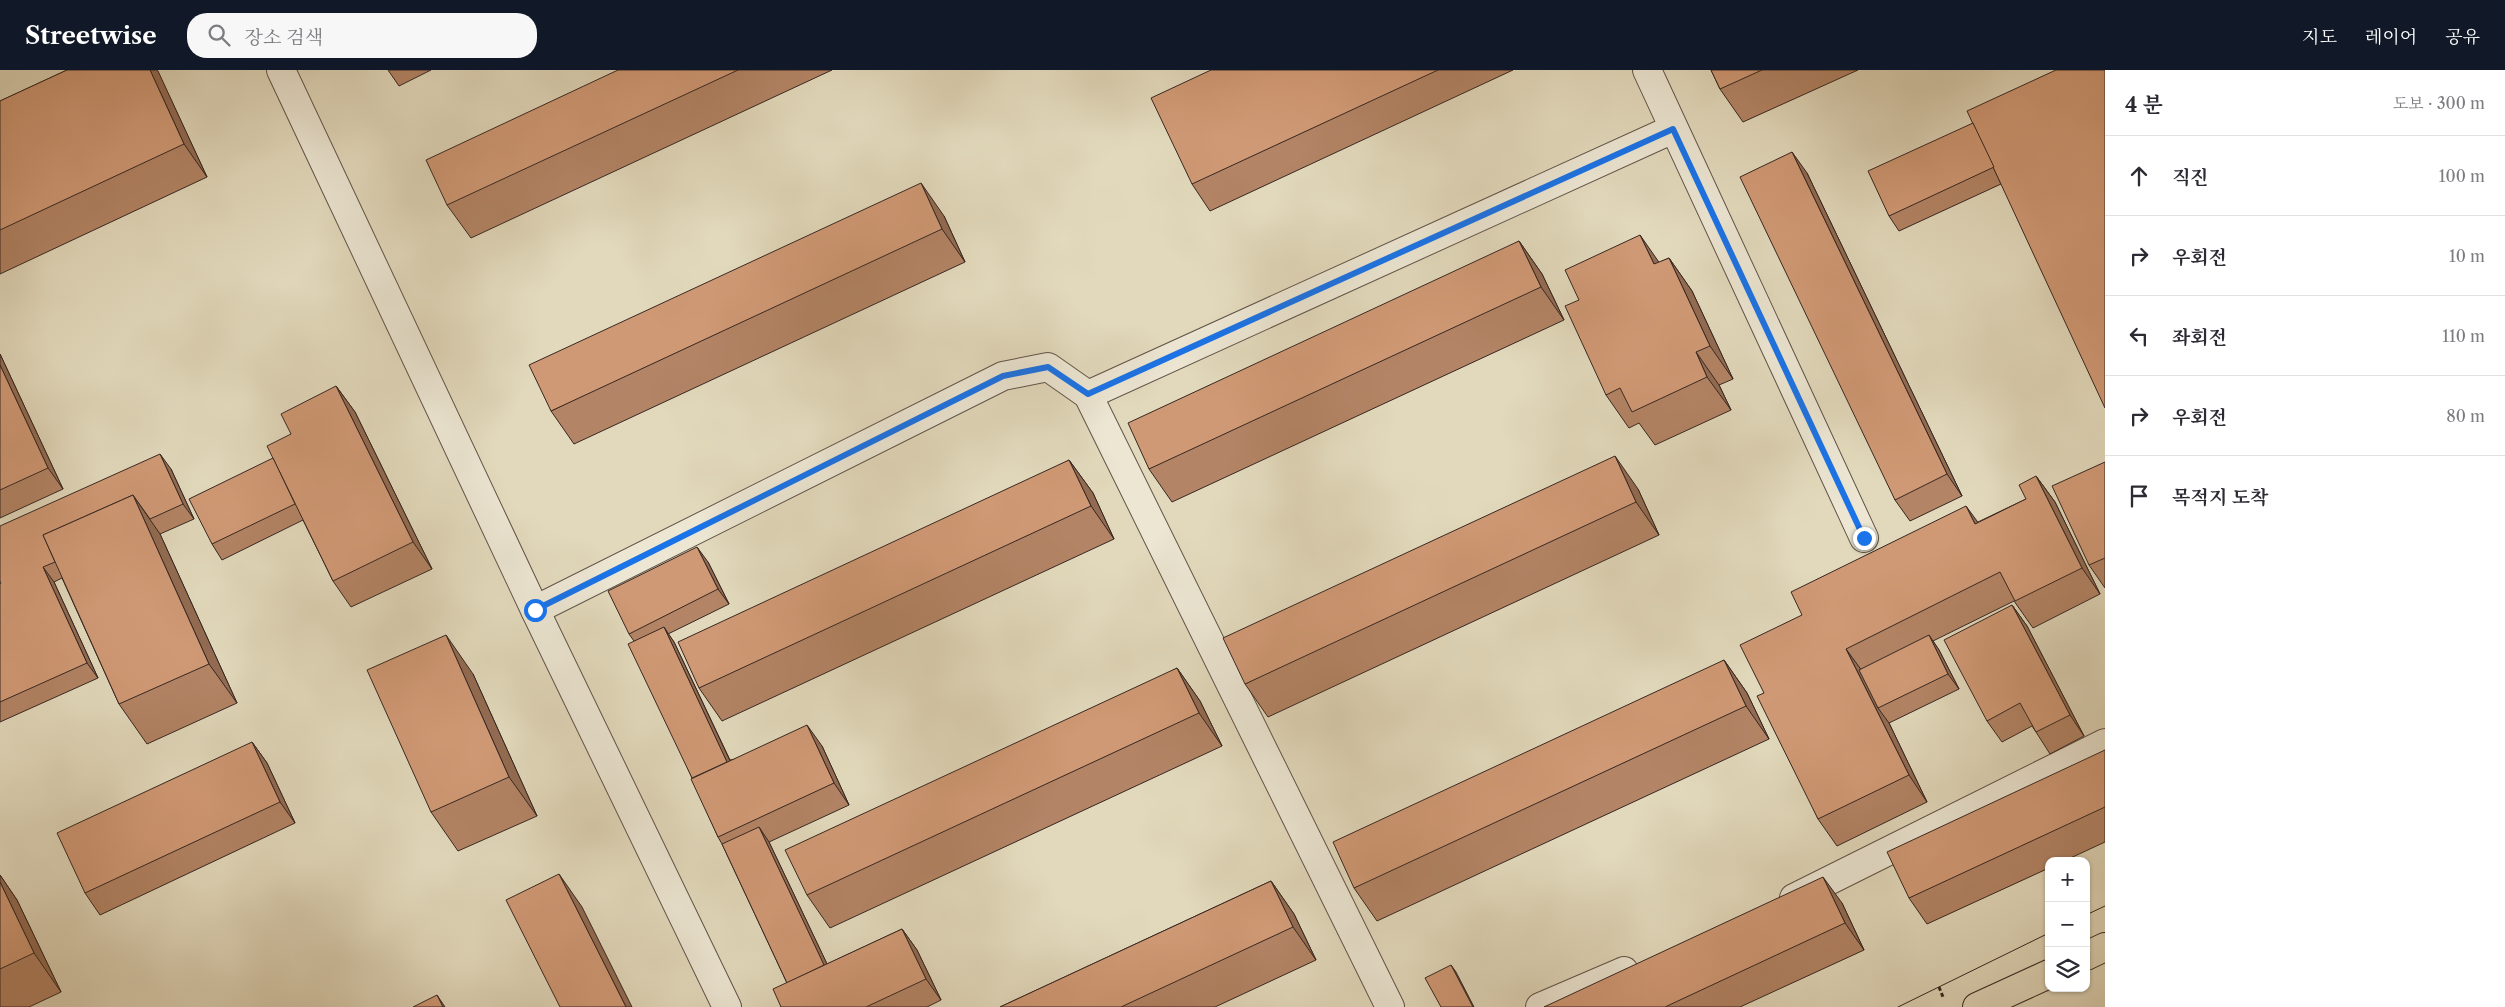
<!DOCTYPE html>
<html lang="ko">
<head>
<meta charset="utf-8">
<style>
  :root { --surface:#fff; --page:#f7f7f7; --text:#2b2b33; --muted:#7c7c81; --line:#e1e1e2; --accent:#111827 }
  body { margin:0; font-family:"Libre Caslon Text","Noto Serif KR",serif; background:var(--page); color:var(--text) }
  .controls { position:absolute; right:15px; bottom:15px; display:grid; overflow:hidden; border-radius:10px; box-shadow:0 1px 4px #0004 }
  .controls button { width:45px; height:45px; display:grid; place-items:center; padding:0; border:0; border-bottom:1px solid var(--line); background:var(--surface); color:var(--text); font:25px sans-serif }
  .stop { position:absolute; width:15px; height:15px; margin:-11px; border:4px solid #1a73e8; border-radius:50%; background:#fff }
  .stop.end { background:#1a73e8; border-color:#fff; box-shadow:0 1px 5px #0008 }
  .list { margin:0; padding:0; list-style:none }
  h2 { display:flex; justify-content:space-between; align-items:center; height:65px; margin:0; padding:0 20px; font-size:21px }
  h2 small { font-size:16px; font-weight:400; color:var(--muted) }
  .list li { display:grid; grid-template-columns:32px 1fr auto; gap:15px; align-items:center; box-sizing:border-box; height:80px; padding:0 20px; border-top:1px solid var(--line) }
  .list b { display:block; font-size:19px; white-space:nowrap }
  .list em { font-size:16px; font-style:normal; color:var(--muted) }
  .icon { flex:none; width:28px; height:28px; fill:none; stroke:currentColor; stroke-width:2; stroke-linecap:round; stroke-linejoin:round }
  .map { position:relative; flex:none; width:2105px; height:937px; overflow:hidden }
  header { display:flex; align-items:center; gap:30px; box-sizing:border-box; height:70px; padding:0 25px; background:var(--accent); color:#fff }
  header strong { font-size:24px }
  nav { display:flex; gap:28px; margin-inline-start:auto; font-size:18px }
  .search { width:350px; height:45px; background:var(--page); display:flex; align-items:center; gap:12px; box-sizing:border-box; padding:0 18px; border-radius:20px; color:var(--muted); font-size:19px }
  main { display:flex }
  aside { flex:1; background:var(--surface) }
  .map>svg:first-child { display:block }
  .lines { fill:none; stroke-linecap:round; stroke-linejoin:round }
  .minor-casing { stroke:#615448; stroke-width:30 }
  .major-casing { stroke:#362722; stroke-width:30 }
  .path { stroke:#362722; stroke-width:3; stroke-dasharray:4 2.5; stroke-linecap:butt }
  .minor { stroke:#ece6d3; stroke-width:28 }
  .major { stroke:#e2d9bc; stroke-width:28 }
  .tram { stroke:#362722; stroke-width:1 }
  .wall { fill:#b38465; stroke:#362722 }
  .shaded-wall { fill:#926b52; stroke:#362722 }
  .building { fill:#d09975; stroke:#362722 }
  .route { stroke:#1a73e8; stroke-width:6 }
</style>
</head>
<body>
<header>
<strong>Streetwise</strong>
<div class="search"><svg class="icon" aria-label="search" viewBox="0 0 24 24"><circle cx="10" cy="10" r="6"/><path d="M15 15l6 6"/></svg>장소 검색</div>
<nav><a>지도</a><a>레이어</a><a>공유</a></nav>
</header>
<main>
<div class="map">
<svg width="2105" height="937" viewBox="0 0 2105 937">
  <rect width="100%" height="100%" fill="#e2d9bc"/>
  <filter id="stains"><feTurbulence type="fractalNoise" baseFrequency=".004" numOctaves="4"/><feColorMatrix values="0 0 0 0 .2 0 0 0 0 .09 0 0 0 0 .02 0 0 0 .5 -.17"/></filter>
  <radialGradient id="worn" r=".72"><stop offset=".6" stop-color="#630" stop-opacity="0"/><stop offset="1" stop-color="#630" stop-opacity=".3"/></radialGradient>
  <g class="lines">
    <defs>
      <g id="minor">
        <path d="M 281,0 L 535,540 L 727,937"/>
        <path d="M 1647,0 L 1864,468"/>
        <path d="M 1088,325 L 1673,59"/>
        <path d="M 535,540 L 1003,306 L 1048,297 L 1088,325 L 1390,937"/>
        <path d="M 1794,828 L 2105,673"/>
        <path d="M 1540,937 L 1624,901"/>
      </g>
      <g id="major">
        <path d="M 2086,886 L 2105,877"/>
        <path d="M 1977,937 L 2049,904"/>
      </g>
    </defs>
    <!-- minor casing -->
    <use href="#minor" class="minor-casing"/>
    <!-- major casing -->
    <use href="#major" class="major-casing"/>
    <!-- path -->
    <path class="path" d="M 1939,917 L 1943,927"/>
    <!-- minor -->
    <use href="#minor" class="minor"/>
    <!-- major -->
    <use href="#major" class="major"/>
    <!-- tram -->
    <g class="tram">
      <path d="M 2086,845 L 2105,836"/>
      <path d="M 1898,937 L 2049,863"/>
    </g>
  </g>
  <!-- wall -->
  <g class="wall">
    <path d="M 67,0 L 157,0 L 207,107 L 0,204 L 0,31 Z"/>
    <path d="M 388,0 L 431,0 L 399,16 Z"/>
    <path d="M 618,0 L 832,0 L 471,168 L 447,135 Z"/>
    <path d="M 1211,0 L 1513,0 L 1210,141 L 1192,114 Z"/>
    <path d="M 1711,0 L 1858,0 L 1743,52 L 1720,19 Z"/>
    <path d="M 1973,53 L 2001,114 L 1899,161 L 1889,146 Z"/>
    <path d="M 1807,103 L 1962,426 L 1910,451 L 1895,430 Z"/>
    <path d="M 944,146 L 965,192 L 574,374 L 551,341 Z"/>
    <path d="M 1519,171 L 1542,204 L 1564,250 L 1172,432 L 1149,399 Z"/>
    <path d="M 1669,188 L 1692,221 L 1733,309 L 1719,315 L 1731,340 L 1655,375 L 1639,353 L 1629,358 L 1606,325 L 1660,192 Z"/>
    <path d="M 0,284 L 63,419 L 0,448 Z"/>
    <path d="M 336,316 L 355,342 L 432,499 L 351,537 L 333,511 L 303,450 L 222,490 L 212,474 L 273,388 L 291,364 Z"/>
    <path d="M 1069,390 L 1093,423 L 1114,469 L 722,651 L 699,618 Z"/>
    <path d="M 2105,392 L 2105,518 L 2089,495 Z"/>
    <path d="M 171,399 L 194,449 L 160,464 L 237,633 L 147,674 L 119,634 L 62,508 L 54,512 L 98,608 L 0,652 L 0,514 Z"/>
    <path d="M 2036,406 L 2055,432 L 2100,524 L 2033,558 L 2014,531 L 1933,571 L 1939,580 L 1959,619 L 1889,653 L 1927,732 L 1837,776 L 1818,749 L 1764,623 L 1802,545 L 1978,452 L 2026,429 Z"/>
    <path d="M 1638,419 L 1659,465 L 1268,647 L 1245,614 Z"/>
    <path d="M 708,492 L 729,534 L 668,564 L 674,572 L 730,690 L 822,676 L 849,735 L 769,772 L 827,894 L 902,859 L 917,880 L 941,930 L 927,937 L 781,937 L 787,913 L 722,774 L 718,767 L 692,708 L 634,571 L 629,564 Z"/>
    <path d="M 2012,535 L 2027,556 L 2084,666 L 2050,684 L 2036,662 L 2032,656 L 2002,672 L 1987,651 Z"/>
    <path d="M 1724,590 L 1747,623 L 1769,669 L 1377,851 L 1354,818 Z"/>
    <path d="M 1177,598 L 1200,631 L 1222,676 L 830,858 L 807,825 Z"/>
    <path d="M 473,604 L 537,746 L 458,781 L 431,742 Z"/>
    <path d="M 252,672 L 267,693 L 295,753 L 100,845 L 85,823 Z"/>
    <path d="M 2105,680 L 2105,772 L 2064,791 L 2049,791 L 2049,798 L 1927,854 L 1909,828 Z"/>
    <path d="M 0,805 L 17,830 L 61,922 L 29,937 L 0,937 Z"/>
    <path d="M 1271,811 L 1294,844 L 1316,890 L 1215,937 L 1000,937 Z"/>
    <path d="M 1842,833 L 1864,880 L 1740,937 L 1544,937 Z"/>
  </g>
  <!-- shaded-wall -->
  <g class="shaded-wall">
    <path d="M 150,0 L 157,0 L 158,1 L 207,107 L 184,74 Z"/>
    <path d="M 1792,82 L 1807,103 L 1962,426 L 1947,404 Z"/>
    <path d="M 921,113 L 944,146 L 965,192 L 942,159 Z"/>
    <path d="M 1640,165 L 1663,198 L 1654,194 Z"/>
    <path d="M 1519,171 L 1542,204 L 1564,250 L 1541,217 Z"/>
    <path d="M 1669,188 L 1692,221 L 1733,309 L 1710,276 Z"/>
    <path d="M 1696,282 L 1719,315 L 1731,340 L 1707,307 Z"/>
    <path d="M 0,284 L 63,419 L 48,398 L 0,295 Z"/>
    <path d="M 336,316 L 355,342 L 432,499 L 413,472 Z"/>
    <path d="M 160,384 L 171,399 L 194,449 L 183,434 Z"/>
    <path d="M 1615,386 L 1638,419 L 1659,465 L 1636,432 Z"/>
    <path d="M 1069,390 L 1093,423 L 1114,469 L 1091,436 Z"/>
    <path d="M 2036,406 L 2055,432 L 2100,524 L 2082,498 Z"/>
    <path d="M 133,425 L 160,464 L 237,633 L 209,594 Z"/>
    <path d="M 1966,436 L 1985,462 L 1975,454 Z"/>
    <path d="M 697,477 L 708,492 L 729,534 L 718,519 Z"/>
    <path d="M 43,497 L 54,512 L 98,608 L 87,593 Z"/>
    <path d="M 2012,535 L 2027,556 L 2084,666 L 2070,645 Z"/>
    <path d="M 664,557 L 674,572 L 741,714 L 730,699 Z"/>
    <path d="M 446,565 L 473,604 L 537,746 L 509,707 Z"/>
    <path d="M 1929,565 L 1939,580 L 1959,619 L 1948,604 Z"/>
    <path d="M 1846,579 L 1865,605 L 1878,638 L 1889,653 L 1927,732 L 1909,705 Z"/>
    <path d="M 1724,590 L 1747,623 L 1769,669 L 1746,636 Z"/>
    <path d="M 1177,598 L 1200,631 L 1222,676 L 1199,643 Z"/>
    <path d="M 807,655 L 822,676 L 849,735 L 834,713 Z"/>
    <path d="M 252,672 L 267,693 L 295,753 L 280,732 Z"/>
    <path d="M 759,757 L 769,772 L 838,917 L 827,902 Z"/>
    <path d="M 559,804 L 582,837 L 632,937 L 626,937 Z"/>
    <path d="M 0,805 L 17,830 L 61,922 L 34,883 L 0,812 Z"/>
    <path d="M 1823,807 L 1842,833 L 1864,880 L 1845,853 Z"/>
    <path d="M 1271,811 L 1294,844 L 1316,890 L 1293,857 Z"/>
    <path d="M 902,859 L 917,880 L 941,930 L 926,909 Z"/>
    <path d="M 1451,895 L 1456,902 L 1474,937 L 1473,937 Z"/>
    <path d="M 437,925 L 445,937 L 443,937 Z"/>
  </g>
  <!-- building -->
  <g class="building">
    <path d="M 67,0 L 150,0 L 184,74 L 0,160 L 0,31 Z"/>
    <path d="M 618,0 L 738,0 L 447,135 L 426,90 Z"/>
    <path d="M 1211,0 L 1438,0 L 1192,114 L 1151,28 Z"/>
    <path d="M 1711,0 L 1762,0 L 1720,19 Z"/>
    <path d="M 2056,0 L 2105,0 L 2105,338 L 1967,41 Z"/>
    <path d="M 1973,53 L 1994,97 L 1889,146 L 1868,101 Z"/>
    <path d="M 1792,82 L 1947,404 L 1895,430 L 1740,107 Z"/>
    <path d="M 921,113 L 942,159 L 551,341 L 529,295 Z"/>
    <path d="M 1640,165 L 1654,194 L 1669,188 L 1710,276 L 1696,282 L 1707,307 L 1632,342 L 1620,318 L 1606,325 L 1565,236 L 1579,230 L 1565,200 Z"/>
    <path d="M 1519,171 L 1541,217 L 1149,399 L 1128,353 Z"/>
    <path d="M 0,295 L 48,398 L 0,420 Z"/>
    <path d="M 336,316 L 413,472 L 333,511 L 267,376 L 291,364 L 281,344 Z"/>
    <path d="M 160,384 L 183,434 L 150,449 L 133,425 L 43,465 L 55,492 L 43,497 L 87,593 L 0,632 L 0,514 L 1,513 L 0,511 L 0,456 Z"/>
    <path d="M 1615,386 L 1636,432 L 1245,614 L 1223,568 Z"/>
    <path d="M 273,388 L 295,434 L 212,474 L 189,429 Z"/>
    <path d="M 1069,390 L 1091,436 L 699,618 L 678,572 Z"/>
    <path d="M 2105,392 L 2105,488 L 2089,495 L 2052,416 Z"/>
    <path d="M 2036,406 L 2082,498 L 2015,531 L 2000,502 L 1846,579 L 1909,705 L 1818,749 L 1757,626 L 1764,623 L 1740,575 L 1802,545 L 1791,522 L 1966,436 L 1975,454 L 2026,429 L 2019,415 Z"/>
    <path d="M 133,425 L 209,594 L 119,634 L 43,465 Z"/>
    <path d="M 697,477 L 718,519 L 629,564 L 608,521 Z"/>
    <path d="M 2012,535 L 2070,645 L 2036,662 L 2020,633 L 1987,651 L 1944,570 Z"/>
    <path d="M 664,557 L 727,692 L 692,708 L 628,574 Z"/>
    <path d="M 446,565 L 509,707 L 431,742 L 367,600 Z"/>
    <path d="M 1929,565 L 1948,604 L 1878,638 L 1859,600 Z"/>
    <path d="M 1724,590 L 1746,636 L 1354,818 L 1333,772 Z"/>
    <path d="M 1177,598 L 1199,643 L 807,825 L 785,780 Z"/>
    <path d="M 807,655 L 834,713 L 718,767 L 691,709 Z"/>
    <path d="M 252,672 L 280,732 L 85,823 L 57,763 Z"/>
    <path d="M 2105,680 L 2105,737 L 1909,828 L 1887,782 Z"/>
    <path d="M 759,757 L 824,895 L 787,913 L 722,774 Z"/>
    <path d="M 559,804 L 626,937 L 560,937 L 506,830 Z"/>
    <path d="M 1823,807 L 1845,853 L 1665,937 L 1544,937 Z"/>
    <path d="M 1271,811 L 1293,857 L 1121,937 L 1000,937 Z"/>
    <path d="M 0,812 L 34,883 L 0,899 Z"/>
    <path d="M 902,859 L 926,909 L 866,937 L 781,937 L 773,919 Z"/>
    <path d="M 1451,895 L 1473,937 L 1441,937 L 1425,908 Z"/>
    <path d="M 437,925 L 443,937 L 413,937 Z"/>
  </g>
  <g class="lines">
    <!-- route -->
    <path class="route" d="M 535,540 L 1003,306 L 1048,297 L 1088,324 L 1673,59 L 1864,468"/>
  </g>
  <rect width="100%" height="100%" filter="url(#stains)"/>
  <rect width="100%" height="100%" fill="url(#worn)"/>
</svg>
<div class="controls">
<button>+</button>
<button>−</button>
<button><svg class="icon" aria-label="layers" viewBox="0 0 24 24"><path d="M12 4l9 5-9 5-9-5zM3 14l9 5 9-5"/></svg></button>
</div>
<div class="stop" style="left:535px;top:540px"></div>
<div class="stop end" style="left:1864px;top:468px"></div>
</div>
<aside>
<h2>4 분<small>도보 · 300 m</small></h2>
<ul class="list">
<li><svg class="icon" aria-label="ahead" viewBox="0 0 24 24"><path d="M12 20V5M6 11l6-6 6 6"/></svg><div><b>직진</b></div><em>100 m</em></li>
<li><svg class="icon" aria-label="right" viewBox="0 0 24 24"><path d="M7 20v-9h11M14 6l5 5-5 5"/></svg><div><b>우회전</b></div><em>10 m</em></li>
<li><svg class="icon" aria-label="left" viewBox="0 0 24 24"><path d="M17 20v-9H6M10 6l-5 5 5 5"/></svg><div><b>좌회전</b></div><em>110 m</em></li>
<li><svg class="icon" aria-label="right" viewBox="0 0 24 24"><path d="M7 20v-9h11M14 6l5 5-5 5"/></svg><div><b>우회전</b></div><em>80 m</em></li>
<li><svg class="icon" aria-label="arrive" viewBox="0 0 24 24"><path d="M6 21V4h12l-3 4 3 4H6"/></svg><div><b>목적지 도착</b></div></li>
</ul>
</aside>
</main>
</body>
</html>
